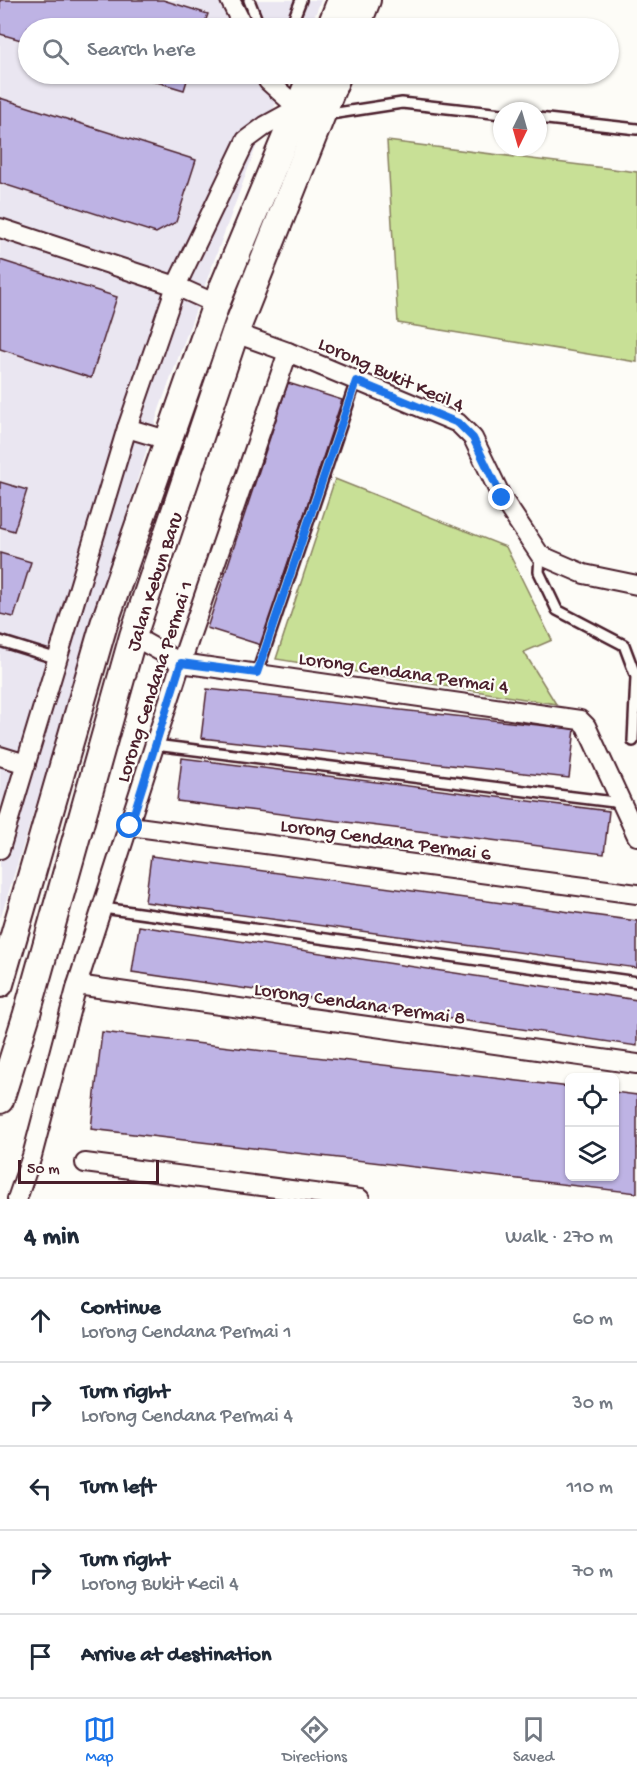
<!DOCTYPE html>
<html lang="en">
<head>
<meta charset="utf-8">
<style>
  :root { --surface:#fff; --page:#f2f2f3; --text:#1f2937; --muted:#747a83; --line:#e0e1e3; --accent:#1a73e8 }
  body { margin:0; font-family:"Gochi Hand",sans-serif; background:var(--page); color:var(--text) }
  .controls { position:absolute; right:18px; bottom:18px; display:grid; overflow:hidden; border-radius:9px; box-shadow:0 2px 4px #0004 }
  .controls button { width:54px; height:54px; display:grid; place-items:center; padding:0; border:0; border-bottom:2px solid var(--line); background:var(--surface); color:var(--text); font:30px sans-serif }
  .compass { position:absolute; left:493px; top:102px; width:54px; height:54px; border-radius:50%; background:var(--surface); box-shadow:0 2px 4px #0004; rotate:185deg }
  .scale { position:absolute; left:18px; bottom:15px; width:141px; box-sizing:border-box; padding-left:6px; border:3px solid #4a1f2b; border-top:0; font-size:16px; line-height:21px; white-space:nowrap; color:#4a1f2b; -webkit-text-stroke:4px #fdfcf7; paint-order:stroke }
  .stop { position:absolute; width:18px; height:18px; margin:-14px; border:4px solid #1a73e8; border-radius:50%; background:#fff }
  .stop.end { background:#1a73e8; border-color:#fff; box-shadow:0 2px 6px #0008 }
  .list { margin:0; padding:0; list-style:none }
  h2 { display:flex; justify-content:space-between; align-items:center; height:78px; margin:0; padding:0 24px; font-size:26px }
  h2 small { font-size:20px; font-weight:400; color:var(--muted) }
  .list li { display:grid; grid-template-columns:39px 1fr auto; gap:18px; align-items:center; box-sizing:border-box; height:84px; padding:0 24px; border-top:2px solid var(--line) }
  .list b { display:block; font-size:22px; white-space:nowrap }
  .list p { margin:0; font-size:20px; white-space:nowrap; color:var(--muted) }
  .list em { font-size:20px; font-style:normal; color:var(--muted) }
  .icon { flex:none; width:33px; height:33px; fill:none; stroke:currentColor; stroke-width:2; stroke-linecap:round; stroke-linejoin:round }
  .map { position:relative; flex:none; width:637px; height:1199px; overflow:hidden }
  .search { position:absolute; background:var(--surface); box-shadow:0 2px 4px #0004; left:18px; right:18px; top:18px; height:66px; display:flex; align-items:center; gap:15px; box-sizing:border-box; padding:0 21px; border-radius:33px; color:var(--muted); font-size:22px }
  .sheet { height:498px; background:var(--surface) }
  nav { display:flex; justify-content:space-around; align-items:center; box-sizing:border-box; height:84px; border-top:2px solid var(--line); background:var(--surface); font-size:16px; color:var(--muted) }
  nav a { display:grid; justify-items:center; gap:3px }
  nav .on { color:var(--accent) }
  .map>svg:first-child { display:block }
  .built { fill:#eae6f1 }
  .green { fill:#c8e096; stroke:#898060; stroke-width:1.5 }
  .building { fill:#beb3e4; stroke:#4a1f2b; stroke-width:1.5 }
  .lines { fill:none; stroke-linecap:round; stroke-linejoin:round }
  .lane-casing { stroke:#4a1f2b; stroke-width:14 }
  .street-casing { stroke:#4a1f2b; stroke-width:22 }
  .secondary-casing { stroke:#4a1f2b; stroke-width:30 }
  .lane { stroke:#fdfcf7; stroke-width:9 }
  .street { stroke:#fdfcf7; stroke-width:18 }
  .secondary { stroke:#fdfcf7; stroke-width:26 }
  .route { stroke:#1a73e8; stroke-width:8 }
  .labels { text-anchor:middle; stroke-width:4.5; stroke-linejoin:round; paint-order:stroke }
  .street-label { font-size:20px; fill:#4a1f2b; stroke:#fdfcf7 }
</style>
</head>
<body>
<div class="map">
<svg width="637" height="1199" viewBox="0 0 637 1199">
  <rect width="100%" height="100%" fill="#fdfcf7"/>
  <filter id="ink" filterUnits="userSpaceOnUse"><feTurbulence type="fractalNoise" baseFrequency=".0167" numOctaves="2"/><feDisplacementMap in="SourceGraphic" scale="12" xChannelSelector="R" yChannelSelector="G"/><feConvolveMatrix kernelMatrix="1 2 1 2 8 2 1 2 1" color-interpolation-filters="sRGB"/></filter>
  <g filter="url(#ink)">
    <!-- built -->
    <path class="built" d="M 0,0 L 321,0 L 310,28 L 28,28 L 28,74 L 290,74 L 259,139 L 160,407 L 0,920 Z"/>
    <!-- green -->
    <g class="green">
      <path d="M 387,141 L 637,172 L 637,362 L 398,323 Z"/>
      <path d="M 335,479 L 506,547 L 552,640 L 524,652 L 556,704 L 276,659 Z"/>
    </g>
    <!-- building -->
    <g class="building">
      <path d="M 0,0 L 163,0 L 208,14 L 203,28 L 28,28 L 28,42 L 0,34 Z"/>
      <path d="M 130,74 L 189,74 L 184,90 Z"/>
      <path d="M 0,98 L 196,160 L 176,222 L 156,233 L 0,183 Z"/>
      <path d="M 0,260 L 117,297 L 91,378 L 0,349 Z"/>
      <path d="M 288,383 L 342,400 L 261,645 L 207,628 Z"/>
      <path d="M 0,482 L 27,490 L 14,531 L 0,527 Z"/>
      <path d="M 0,553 L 31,562 L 14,617 L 0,614 Z"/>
      <path d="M 207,689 L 575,729 L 569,778 L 201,738 Z"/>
      <path d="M 182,758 L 609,811 L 604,854 L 177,801 Z"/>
      <path d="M 151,856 L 637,921 L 637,968 L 145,902 Z"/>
      <path d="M 139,926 L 637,1000 L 637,1046 L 132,972 Z"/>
      <path d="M 102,1032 L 570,1087 L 570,1176 L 614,1176 L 614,1092 L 637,1095 L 637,1193 L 91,1129 Z"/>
    </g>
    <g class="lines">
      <defs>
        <g id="lane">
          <path d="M 249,0 L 260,28"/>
          <path d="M 290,28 L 301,0"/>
          <path d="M 324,115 L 402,103 L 502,114"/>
          <path d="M 538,118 L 637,129"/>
          <path d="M 540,555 L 539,572 L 557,610 L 624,645 L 636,677 L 633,741"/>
          <path d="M 0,641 L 58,659"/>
          <path d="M 257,673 L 356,381"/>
          <path d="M 155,745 L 622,803"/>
          <path d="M 103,908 L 637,982"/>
        </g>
        <g id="street">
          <path d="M 230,0 L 244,28"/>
          <path d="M 0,228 L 176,286 L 216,304"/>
          <path d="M 235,333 L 288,352 L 458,423 L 473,438 L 502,498 L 540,555 L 584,574 L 637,585"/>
          <path d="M 127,428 L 167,440"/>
          <path d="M 133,636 L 181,663 L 580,720 L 586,726 L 637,836"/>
          <path d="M 0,756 L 26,764"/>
          <path d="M 130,826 L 637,894"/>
          <path d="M 0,849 L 127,428 L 176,286 L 246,140 L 265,126 L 298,108 L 268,81 L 265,74"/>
          <path d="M 77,985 L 637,1064"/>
          <path d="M 85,1163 L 360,1199"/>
          <path d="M 17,1199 L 32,1156 L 77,985 L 181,663 L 288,352"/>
        </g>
        <g id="secondary">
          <path d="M 330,28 L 341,0"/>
          <path d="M 356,28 L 367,0"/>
          <path d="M 0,984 L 104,624 L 216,304 L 312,74"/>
          <path d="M 0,1100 L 26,1017 L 133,636 L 235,333 L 338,74"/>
        </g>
      </defs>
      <!-- lane casing -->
      <use href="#lane" class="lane-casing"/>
      <!-- street casing -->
      <use href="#street" class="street-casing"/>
      <!-- secondary casing -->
      <use href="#secondary" class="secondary-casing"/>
      <!-- lane -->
      <use href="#lane" class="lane"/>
      <!-- street -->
      <use href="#street" class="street"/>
      <!-- secondary -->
      <use href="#secondary" class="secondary"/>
    </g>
  </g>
  <g class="lines" filter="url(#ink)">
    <!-- route -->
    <path class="route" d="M 130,826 L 181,663 L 257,673 L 356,381 L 458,423 L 473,438 L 502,498"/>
  </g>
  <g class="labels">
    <!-- street labels -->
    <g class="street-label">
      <text transform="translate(392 373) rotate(24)" y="7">Lorong Bukit Kecil 4</text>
      <text transform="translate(153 581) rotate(-72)" y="7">Jalan Kebun Baru</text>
      <text transform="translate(404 671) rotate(8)" y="7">Lorong Cendana Permai 4</text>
      <text transform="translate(153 681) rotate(-72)" y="7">Lorong Cendana Permai 1</text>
      <text transform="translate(386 838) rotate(8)" y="7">Lorong Cendana Permai 6</text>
      <text transform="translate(360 1002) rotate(8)" y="7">Lorong Cendana Permai 8</text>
    </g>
  </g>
</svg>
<div class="controls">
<button><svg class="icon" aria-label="locate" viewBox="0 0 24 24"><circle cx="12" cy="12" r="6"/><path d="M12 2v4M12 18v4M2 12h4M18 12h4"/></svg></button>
<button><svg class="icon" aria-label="layers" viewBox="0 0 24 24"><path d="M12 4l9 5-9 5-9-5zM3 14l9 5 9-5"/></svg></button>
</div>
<svg class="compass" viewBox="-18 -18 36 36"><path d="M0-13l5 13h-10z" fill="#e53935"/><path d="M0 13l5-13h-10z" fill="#747a83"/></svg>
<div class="scale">50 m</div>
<div class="stop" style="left:130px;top:826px"></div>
<div class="stop end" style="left:502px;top:498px"></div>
<div class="search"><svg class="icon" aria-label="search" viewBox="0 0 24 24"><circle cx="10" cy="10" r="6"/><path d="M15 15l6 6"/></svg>Search here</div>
</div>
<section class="sheet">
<h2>4 min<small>Walk · 270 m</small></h2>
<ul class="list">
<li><svg class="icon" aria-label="ahead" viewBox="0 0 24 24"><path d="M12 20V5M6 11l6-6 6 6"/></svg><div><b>Continue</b><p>Lorong Cendana Permai 1</p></div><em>60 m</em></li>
<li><svg class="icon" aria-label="right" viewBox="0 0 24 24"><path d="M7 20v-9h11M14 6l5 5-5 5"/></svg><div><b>Turn right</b><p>Lorong Cendana Permai 4</p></div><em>30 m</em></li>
<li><svg class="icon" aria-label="left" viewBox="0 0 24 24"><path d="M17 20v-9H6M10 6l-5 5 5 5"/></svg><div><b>Turn left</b></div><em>110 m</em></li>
<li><svg class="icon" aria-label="right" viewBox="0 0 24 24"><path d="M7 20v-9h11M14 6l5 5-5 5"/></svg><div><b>Turn right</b><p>Lorong Bukit Kecil 4</p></div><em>70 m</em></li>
<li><svg class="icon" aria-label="arrive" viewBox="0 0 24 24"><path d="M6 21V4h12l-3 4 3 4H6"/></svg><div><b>Arrive at destination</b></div></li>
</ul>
</section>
<nav>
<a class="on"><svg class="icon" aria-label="map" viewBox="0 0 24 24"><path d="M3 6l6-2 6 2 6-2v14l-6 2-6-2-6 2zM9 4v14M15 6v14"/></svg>Map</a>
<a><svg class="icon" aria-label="directions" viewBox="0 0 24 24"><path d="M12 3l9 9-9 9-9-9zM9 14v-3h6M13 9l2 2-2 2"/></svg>Directions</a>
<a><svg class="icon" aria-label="saved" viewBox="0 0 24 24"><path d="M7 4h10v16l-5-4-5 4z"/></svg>Saved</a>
</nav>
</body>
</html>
